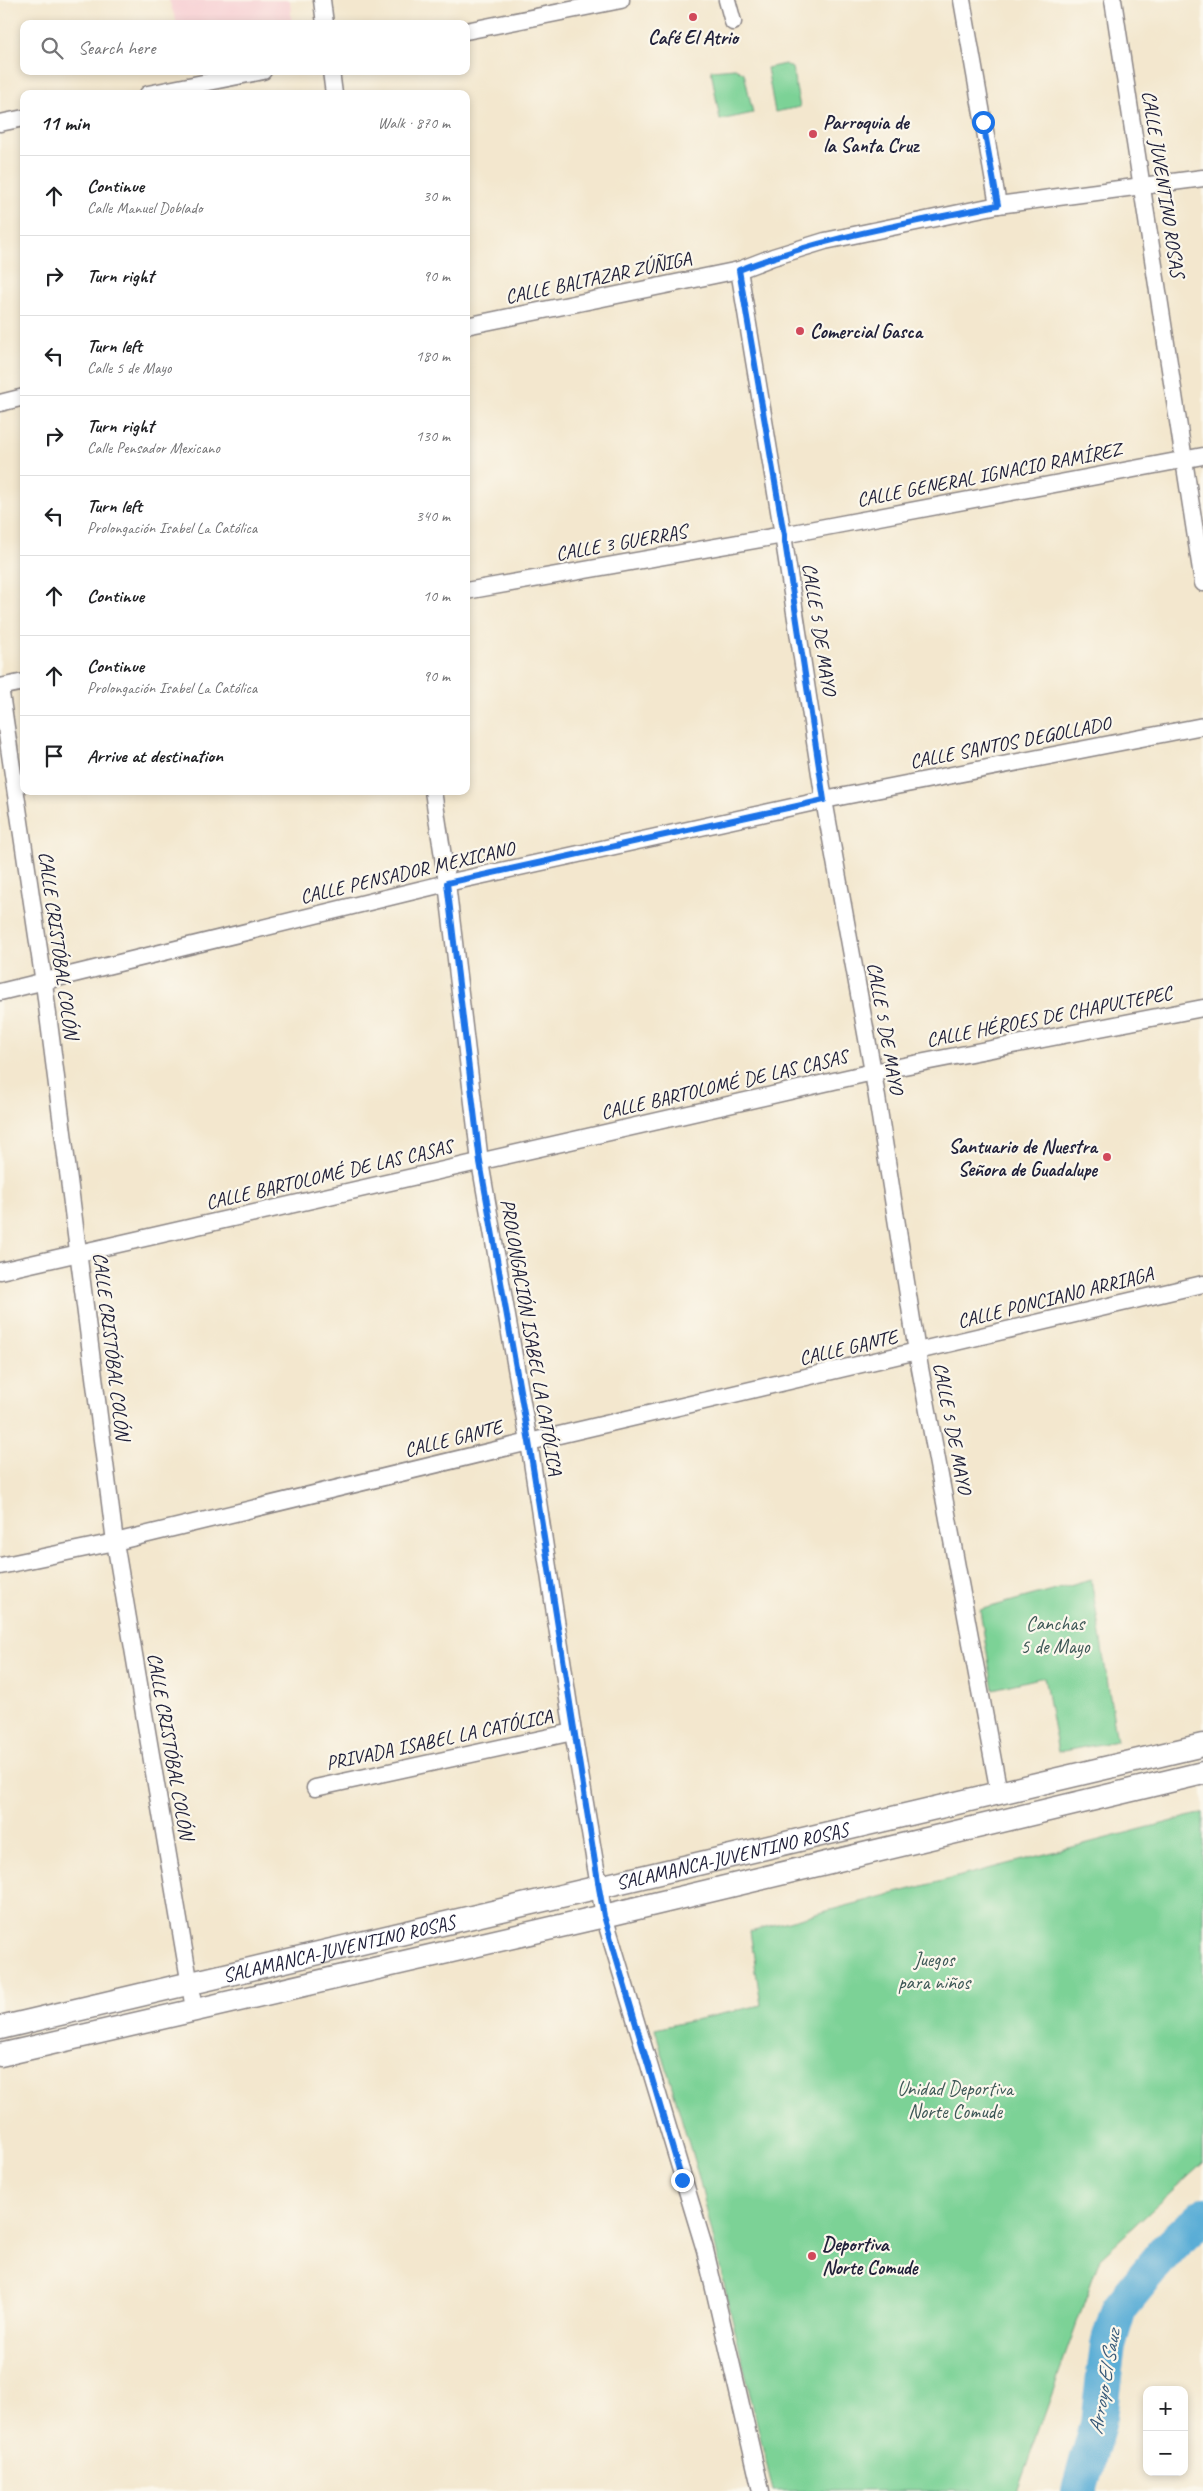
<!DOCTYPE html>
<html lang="en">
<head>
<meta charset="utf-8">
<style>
  :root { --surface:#fff; --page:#f6f6f6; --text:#202124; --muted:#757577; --line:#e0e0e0 }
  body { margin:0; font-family:Caveat,sans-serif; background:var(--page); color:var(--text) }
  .controls { position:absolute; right:15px; bottom:15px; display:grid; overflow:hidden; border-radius:10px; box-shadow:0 2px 8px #0003 }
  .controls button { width:45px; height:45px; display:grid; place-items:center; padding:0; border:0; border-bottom:1px solid var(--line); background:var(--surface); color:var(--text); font:25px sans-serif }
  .stop { position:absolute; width:15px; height:15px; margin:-11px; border:4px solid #1a73e8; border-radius:50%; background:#fff }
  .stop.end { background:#1a73e8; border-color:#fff; box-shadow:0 1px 5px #0008 }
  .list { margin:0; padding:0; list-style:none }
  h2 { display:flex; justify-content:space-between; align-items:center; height:65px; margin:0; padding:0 20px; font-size:21px }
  h2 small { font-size:16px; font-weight:400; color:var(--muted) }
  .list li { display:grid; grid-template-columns:32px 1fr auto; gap:15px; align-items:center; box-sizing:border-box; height:80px; padding:0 20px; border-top:1px solid var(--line) }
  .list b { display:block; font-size:19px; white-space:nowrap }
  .list p { margin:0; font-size:16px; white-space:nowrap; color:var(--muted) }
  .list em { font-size:16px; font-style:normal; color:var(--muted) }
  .icon { flex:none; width:28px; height:28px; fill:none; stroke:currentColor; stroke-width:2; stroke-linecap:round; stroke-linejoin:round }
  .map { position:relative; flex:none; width:1203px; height:2491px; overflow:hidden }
  .search { position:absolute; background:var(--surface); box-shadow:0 2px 8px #0003; left:20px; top:20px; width:450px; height:55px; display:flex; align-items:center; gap:12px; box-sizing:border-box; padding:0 18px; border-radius:10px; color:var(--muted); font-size:19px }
  .panel { position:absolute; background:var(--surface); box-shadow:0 2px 8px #0003; left:20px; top:90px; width:450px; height:705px; border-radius:10px }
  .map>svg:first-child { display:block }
  .built { fill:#f7cfd3 }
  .green { fill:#7bd296; stroke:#4e7a68 }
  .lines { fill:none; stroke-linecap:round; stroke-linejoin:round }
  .river { stroke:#5aadd6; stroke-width:36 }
  .street-casing { stroke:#8a8484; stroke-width:19 }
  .secondary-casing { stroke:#8a8484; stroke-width:25 }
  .street { stroke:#fff; stroke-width:16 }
  .secondary { stroke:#fff; stroke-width:22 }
  .route { stroke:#1a73e8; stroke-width:6 }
  .poi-dot { fill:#d1495b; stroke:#fbf7ec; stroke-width:2 }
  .labels { text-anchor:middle; stroke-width:4.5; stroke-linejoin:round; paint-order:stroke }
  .poi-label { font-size:20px; font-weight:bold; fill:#22223b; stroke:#fbf7ec; text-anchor:start }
  .street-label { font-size:20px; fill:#22223b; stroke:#fbf7ec }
  .park-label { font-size:20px; fill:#3d5756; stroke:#fbf7ec }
  .water-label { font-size:21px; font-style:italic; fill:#385a79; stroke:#fbf7ec }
</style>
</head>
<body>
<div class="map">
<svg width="1203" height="2491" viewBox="0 0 1203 2491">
  <rect width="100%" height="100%" fill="#fbf7ec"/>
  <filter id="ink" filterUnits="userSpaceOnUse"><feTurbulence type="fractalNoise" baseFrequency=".02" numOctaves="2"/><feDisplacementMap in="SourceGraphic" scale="10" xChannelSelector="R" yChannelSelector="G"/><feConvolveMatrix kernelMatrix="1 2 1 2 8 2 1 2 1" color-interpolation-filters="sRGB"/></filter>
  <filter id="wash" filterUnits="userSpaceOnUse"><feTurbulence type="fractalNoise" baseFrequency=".0096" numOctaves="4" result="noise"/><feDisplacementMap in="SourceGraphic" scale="20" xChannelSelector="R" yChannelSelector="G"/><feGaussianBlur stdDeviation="1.12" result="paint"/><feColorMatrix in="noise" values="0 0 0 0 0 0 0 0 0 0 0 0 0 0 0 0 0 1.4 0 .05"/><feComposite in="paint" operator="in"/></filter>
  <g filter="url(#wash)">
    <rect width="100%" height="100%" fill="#f3e7ce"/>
    <!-- built -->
    <path class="built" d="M 169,0 L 290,0 L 292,24 L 177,24 Z"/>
    <!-- green -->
    <g class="green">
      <path d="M 785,64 L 792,68 L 800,107 L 775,112 L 767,68 Z"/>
      <path d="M 735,68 L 744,73 L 753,113 L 720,120 L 711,70 Z"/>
      <path d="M 1091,1579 L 1117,1741 L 1058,1752 L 1044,1677 L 993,1689 L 980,1610 Z"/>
      <path d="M 1203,1813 L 1203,2163 L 1100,2258 L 1017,2491 L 773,2491 L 699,2178 L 655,2029 L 761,2005 L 750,1931 Z"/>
    </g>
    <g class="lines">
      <!-- river -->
      <path class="river" d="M 1079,2491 L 1098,2424 L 1108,2345 L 1119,2308 L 1169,2247 L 1203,2215"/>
    </g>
  </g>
  <g filter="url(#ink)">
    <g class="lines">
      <defs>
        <g id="street">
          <path d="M 322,0 L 325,24"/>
          <path d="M 727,0 L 733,22"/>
          <path d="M 962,0 L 998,205"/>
          <path d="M 1113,0 L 1203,583"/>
          <path d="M 466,31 L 621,0"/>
          <path d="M 331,71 L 334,94"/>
          <path d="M 148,94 L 263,71"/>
          <path d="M 0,123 L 24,118"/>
          <path d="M 739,270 L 783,535 L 824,800 L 873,1072 L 917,1352 L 999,1793"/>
          <path d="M 466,326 L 739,270 L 773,257 L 825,241 L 998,205 L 1203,178"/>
          <path d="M 0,403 L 24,397"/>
          <path d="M 466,591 L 783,535 L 1203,456"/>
          <path d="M 0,687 L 44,983 L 115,1542 L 194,2009"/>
          <path d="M 0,687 L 24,682"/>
          <path d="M 433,791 L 447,883 L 480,1162 L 529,1442 L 573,1732 L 604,1916 L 705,2250 L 761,2491"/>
          <path d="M 0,992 L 447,883 L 824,800 L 1203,726"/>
          <path d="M 0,1271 L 873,1072 L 1203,1008"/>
          <path d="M 0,1566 L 115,1542 L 529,1442 L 1203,1284"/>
          <path d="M 315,1788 L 573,1732"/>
        </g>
        <g id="secondary">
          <path id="s1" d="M 0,2028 L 1203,1745"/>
          <path d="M 0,2055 L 604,1916 L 1203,1773"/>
        </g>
      </defs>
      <!-- street casing -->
      <use href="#street" class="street-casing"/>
      <!-- secondary casing -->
      <use href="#secondary" class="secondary-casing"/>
      <!-- street -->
      <use href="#street" class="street"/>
      <!-- secondary -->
      <use href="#secondary" class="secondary"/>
    </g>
  </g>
  <g class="lines" filter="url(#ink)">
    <!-- route -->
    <path class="route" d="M 682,2180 L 604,1916 L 599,1888 L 529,1442 L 480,1162 L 447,883 L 824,800 L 784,535 L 739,270 C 822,237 911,223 998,205 L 983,122"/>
  </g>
  <!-- markers -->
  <g class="poi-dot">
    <circle cx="693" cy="17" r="5"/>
    <circle cx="813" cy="134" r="5"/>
    <circle cx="800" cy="331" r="5"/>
    <circle cx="1107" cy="1157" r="5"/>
    <circle cx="812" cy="2256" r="5"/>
  </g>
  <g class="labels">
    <!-- poi labels -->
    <g class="poi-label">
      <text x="693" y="44" text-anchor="middle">Café El Atrio</text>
      <text x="823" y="129">Parroquia de<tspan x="823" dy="23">la Santa Cruz</tspan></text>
      <text x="810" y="338">Comercial Gasca</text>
      <text x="1097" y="1153" text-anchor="end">Santuario de Nuestra<tspan x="1097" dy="23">Señora de Guadalupe</tspan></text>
      <text x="822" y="2251">Deportiva<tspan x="822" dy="23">Norte Comude</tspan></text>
    </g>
    <!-- street labels -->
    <g class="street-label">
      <text transform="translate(1164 184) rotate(81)" y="7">CALLE JUVENTINO ROSAS</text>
      <text transform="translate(598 277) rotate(-12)" y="7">CALLE BALTAZAR ZÚÑIGA</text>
      <text transform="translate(989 474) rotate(-11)" y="7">CALLE GENERAL IGNACIO RAMÍREZ</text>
      <text transform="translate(621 542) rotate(-10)" y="7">CALLE 3 GUERRAS</text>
      <text transform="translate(820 629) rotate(81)" y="7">CALLE 5 DE MAYO</text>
      <text transform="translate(1010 742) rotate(-11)" y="7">CALLE SANTOS DEGOLLADO</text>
      <text transform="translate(407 872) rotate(-13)" y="7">CALLE PENSADOR MEXICANO</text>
      <text transform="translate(59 945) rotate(82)" y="7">CALLE CRISTÓBAL COLÓN</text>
      <text transform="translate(1049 1016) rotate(-11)" y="7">CALLE HÉROES DE CHAPULTEPEC</text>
      <text transform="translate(886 1028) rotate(80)" y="7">CALLE 5 DE MAYO</text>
      <text transform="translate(724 1084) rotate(-13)" y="7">CALLE BARTOLOMÉ DE LAS CASAS</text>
      <text transform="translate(329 1174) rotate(-13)" y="7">CALLE BARTOLOMÉ DE LAS CASAS</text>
      <text transform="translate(1055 1297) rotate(-14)" y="7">CALLE PONCIANO ARRIAGA</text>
      <text transform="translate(532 1337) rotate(80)" y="7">PROLONGACIÓN ISABEL LA CATÓLICA</text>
      <text transform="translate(112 1346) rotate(83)" y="7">CALLE CRISTÓBAL COLÓN</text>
      <text transform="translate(848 1347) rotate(-13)" y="7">CALLE GANTE</text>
      <text transform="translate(953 1428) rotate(79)" y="7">CALLE 5 DE MAYO</text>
      <text transform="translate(453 1438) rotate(-14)" y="7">CALLE GANTE</text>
      <text transform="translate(439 1739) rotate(-12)" y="7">PRIVADA ISABEL LA CATÓLICA</text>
      <text transform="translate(171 1746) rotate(80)" y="7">CALLE CRISTÓBAL COLÓN</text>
      <text dy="7" stroke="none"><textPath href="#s1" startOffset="752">SALAMANCA-JUVENTINO ROSAS</textPath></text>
      <text dy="7" stroke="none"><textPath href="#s1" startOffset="348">SALAMANCA-JUVENTINO ROSAS</textPath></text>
    </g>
    <!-- park labels -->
    <g class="park-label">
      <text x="1055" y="1630">Canchas<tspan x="1055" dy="23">5 de Mayo</tspan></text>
      <text x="934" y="1966">Juegos<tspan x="934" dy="23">para niños</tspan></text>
      <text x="955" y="2095">Unidad Deportiva<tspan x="955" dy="23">Norte Comude</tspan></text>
    </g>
    <!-- water labels -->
    <g class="water-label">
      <text transform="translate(1104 2382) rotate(-80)" y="7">Arroyo El Sauz</text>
    </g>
  </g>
</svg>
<div class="controls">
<button>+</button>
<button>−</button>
</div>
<div class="stop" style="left:983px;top:122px"></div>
<div class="stop end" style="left:682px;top:2180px"></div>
<div class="search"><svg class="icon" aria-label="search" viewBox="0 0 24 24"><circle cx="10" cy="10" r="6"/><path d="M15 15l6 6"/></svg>Search here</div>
<section class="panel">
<h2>11 min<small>Walk · 870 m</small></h2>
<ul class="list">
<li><svg class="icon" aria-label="ahead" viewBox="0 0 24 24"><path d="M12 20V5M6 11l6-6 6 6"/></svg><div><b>Continue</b><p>Calle Manuel Doblado</p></div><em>30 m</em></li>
<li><svg class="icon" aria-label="right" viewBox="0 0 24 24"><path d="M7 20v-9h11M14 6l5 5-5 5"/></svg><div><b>Turn right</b></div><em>90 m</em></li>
<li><svg class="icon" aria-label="left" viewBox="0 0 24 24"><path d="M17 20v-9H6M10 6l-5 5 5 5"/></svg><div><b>Turn left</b><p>Calle 5 de Mayo</p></div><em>180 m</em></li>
<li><svg class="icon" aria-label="right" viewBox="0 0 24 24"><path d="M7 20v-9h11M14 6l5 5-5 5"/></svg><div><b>Turn right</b><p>Calle Pensador Mexicano</p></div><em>130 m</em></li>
<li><svg class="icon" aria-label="left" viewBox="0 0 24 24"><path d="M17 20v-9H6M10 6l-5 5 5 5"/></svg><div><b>Turn left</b><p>Prolongación Isabel La Católica</p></div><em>340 m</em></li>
<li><svg class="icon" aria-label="ahead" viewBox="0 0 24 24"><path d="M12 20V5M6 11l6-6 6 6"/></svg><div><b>Continue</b></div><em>10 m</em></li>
<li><svg class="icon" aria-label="ahead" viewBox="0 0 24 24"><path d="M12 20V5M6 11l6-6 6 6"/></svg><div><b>Continue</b><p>Prolongación Isabel La Católica</p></div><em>90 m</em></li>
<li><svg class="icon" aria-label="arrive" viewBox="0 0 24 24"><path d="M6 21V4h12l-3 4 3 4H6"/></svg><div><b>Arrive at destination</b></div></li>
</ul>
</section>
</div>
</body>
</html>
